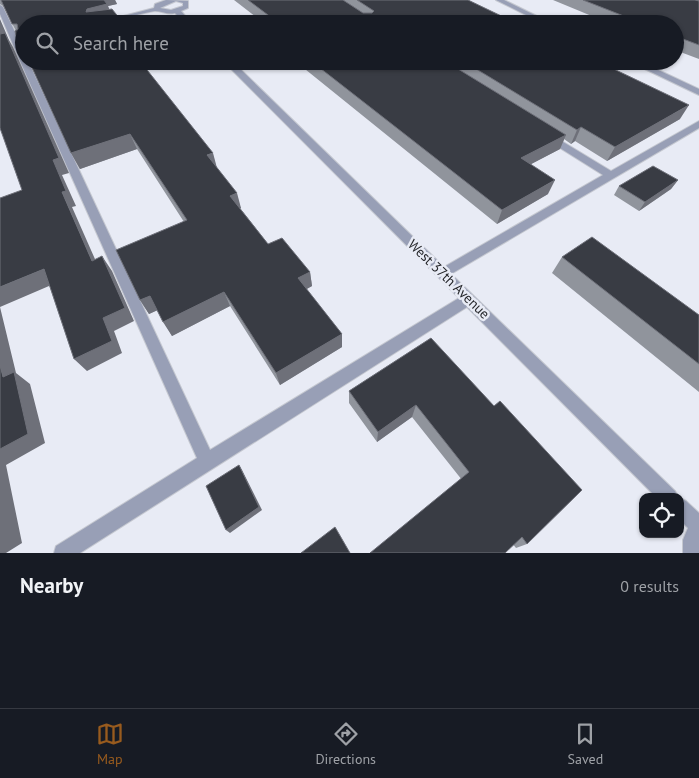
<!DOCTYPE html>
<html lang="en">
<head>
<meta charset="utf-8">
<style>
  :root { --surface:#171b24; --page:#20242c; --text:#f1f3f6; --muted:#9ea1a6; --line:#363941; --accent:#985b1e }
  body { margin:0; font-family:"PT Sans",sans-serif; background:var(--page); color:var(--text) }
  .controls { position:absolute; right:15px; bottom:15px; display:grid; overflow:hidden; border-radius:10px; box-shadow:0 1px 4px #0004 }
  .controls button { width:45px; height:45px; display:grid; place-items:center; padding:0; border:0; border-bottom:1px solid var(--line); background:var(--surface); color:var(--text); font:25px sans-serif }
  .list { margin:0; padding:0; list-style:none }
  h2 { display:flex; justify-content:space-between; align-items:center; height:65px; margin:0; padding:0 20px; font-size:21px }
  h2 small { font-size:16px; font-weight:400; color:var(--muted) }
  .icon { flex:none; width:28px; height:28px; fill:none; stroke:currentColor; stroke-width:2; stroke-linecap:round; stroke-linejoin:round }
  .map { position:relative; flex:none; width:699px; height:553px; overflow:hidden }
  .search { position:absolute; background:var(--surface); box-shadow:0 1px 4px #0004; left:15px; right:15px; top:15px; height:55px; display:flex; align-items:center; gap:12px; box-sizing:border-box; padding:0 18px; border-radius:28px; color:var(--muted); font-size:19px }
  .sheet { height:155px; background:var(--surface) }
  nav { display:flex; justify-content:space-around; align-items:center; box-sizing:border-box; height:70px; border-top:1px solid var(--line); background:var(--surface); font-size:14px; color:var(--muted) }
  nav a { display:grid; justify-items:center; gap:2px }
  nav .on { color:var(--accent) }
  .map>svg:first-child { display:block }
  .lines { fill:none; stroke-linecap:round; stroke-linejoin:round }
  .minor-casing { stroke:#c5c8d0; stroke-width:2 }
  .minor { fill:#989fb6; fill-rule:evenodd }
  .wall { fill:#90949c }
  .shaded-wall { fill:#6e7079 }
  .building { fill:#393c44; stroke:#6e7079 }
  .labels { text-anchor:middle; stroke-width:5; stroke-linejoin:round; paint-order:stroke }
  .street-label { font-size:14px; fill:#25262a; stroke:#e8ebf5 }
</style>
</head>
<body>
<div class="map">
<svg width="699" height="553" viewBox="0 0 699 553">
  <rect width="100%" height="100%" fill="#e8ebf5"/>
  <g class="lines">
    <defs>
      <g id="minor">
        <path d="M 166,0 L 188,1 L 188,8 L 181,11 L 192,24 L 185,24 L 175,13 C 168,15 162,11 155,11 C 134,14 115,24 93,24 L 154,8 L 155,4 ZM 176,1 L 183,3 L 183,6 L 171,10 L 160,8 Z"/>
        <path d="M 496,0 L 504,0 L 553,24 L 544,24 Z"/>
        <path d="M 0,5 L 3,7 L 24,51 L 24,61 L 28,61 L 210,450 L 459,298 L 223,61 L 232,61 L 444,267 L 603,175 L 544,138 L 544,134 L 550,134 L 611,171 L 699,121 L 699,128 L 451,274 L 675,491 L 678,497 L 656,497 L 467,307 L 80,553 L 54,553 L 56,546 L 197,458 L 20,61 L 0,14 Z"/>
        <path d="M 628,61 L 639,61 L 699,89 L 699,95 Z"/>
        <path d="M 680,498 L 686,501 L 699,513 L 699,553 L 683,553 L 683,540 L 688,528 L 680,520 Z"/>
      </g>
    </defs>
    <!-- minor casing -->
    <use href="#minor" class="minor-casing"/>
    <!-- minor -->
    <use href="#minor" class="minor"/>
  </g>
  <!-- wall -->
  <g class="wall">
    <path d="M 0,0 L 115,0 L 117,4 L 108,6 L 109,9 L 24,24 L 24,55 L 18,45 L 16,31 L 3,6 L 0,4 Z"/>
    <path d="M 234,0 L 468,0 L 518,24 L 265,24 Z"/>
    <path d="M 553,0 L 699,0 L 699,59 L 675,50 L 675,24 L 611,24 Z"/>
    <path d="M 29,61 L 217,168 L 241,208 L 240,208 L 268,244 L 310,272 L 312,286 L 306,289 L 342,334 L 342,347 L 280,385 L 230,306 L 172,336 L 157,310 L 149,314 L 140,300 L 184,222 L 137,149 L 80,169 L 71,153 Z"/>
    <path d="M 295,61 L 597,61 L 680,119 L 607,161 L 575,141 L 571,144 L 564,139 L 560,149 L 531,164 L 548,194 L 497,224 Z"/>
    <path d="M 678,180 L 671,189 L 639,211 L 614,195 L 619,186 Z"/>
    <path d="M 562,257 L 699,315 L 699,392 L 552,273 Z"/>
    <path d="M 431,338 L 527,544 L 516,548 L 412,417 L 377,442 L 349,403 L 349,391 Z"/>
  </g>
  <!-- shaded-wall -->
  <g class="shaded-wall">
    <path d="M 101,0 L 115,0 L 117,4 L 108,6 L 112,17 L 86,12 L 87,9 Z"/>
    <path d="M 0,19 L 9,40 L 13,47 L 69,173 L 62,175 L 76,206 L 72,207 L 102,275 L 92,261 L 62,192 L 0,42 Z"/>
    <path d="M 689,105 L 680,119 L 607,161 L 615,147 Z"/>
    <path d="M 581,127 L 575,141 L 571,144 L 577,130 Z"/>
    <path d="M 130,134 L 137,149 L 80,169 L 71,153 Z"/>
    <path d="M 566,135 L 560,149 L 516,172 L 521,158 Z"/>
    <path d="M 213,153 L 217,168 L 211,170 L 207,155 Z"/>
    <path d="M 555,180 L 548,194 L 497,224 L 502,210 Z"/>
    <path d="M 678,180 L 671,189 L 639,211 L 645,202 Z"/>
    <path d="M 237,193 L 241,208 L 234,211 L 230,196 Z"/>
    <path d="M 102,256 L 112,271 L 134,321 L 114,331 L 122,353 L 87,371 L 74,359 Z"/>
    <path d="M 44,269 L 56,283 L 0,307 L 16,373 L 30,384 L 45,443 L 6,465 L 22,543 L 6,553 L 0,553 L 0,449 L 3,377 L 0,365 L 0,287 Z"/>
    <path d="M 310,272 L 312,286 L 300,293 L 298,278 Z"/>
    <path d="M 224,292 L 230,306 L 172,336 L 163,322 Z"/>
    <path d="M 150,296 L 158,310 L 149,314 L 140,300 Z"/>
    <path d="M 342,334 L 342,347 L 280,385 L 276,373 Z"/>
    <path d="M 416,405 L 412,417 L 377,442 L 378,432 Z"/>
    <path d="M 239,465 L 242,470 L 262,510 L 230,533 L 226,530 Z"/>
  </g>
  <!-- building -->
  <g class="building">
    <path d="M 1,0 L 104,0 L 107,4 L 87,9 L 86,12 L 112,9 L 124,24 L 24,24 L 24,51 L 22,46 L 18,45 L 15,31 L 18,29 L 17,24 L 12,24 Z"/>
    <path d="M 248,0 L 343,0 L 363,13 L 372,13 L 374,11 L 357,0 L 468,0 L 518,24 L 280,24 Z"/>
    <path d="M 583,0 L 695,0 L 699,1 L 699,45 L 675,36 L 675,24 L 644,24 Z"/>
    <path d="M 5,33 L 59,158 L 53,160 L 66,191 L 62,192 L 92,261 L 102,256 L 125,308 L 103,318 L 112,341 L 74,359 L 44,269 L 0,287 L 0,198 L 22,190 L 0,128 L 0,34 Z"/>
    <path d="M 29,61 L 140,61 L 213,153 L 207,155 L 237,193 L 230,196 L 268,244 L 282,238 L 310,272 L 298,278 L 342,334 L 276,373 L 224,292 L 163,322 L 150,296 L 140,300 L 116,250 L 187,220 L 130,134 L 71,153 Z"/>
    <path d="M 311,61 L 445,61 L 566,135 L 521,158 L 555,180 L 502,210 Z"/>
    <path d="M 463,61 L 597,61 L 689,105 L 615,147 L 581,127 L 577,130 Z"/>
    <path d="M 653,166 L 678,180 L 645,202 L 619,186 Z"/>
    <path d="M 592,237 L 699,315 L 699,364 L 562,257 Z"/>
    <path d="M 431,338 L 494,406 L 500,401 L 582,490 L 527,544 L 522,537 L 505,553 L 370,553 L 469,472 L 416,405 L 378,432 L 349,391 Z"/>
    <path d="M 0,365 L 3,377 L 14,372 L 28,434 L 0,449 Z"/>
    <path d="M 239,465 L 259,507 L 226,530 L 206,486 Z"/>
    <path d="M 335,527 L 350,553 L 301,553 Z"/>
  </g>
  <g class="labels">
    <!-- street labels -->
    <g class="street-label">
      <text transform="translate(449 279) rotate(44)" y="5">West 37th Avenue</text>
    </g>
  </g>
</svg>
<div class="controls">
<button><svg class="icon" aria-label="locate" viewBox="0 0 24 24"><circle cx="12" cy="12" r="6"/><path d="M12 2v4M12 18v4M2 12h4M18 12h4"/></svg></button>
</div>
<div class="search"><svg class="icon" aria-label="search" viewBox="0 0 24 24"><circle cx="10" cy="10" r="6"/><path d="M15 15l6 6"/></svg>Search here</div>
</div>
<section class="sheet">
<h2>Nearby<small>0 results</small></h2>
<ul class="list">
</ul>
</section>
<nav>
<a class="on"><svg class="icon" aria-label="map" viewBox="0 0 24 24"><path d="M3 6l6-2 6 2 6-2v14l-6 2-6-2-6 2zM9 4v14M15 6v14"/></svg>Map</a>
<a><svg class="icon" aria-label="directions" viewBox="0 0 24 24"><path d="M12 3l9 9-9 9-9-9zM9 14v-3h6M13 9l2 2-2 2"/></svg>Directions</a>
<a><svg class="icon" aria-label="saved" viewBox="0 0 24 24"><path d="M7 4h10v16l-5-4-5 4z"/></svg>Saved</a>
</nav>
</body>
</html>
